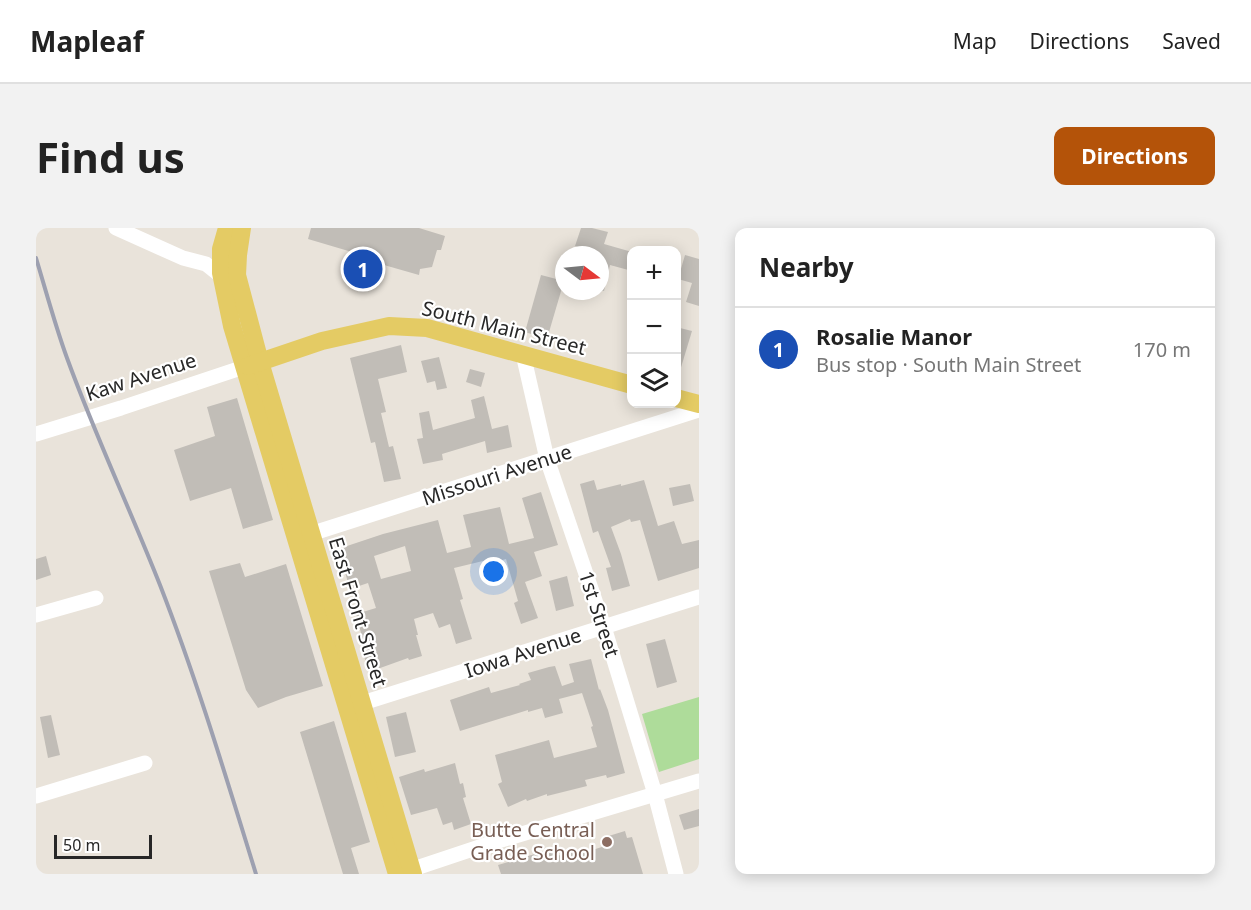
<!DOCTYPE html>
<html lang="en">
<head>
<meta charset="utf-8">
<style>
  :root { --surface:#fff; --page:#f2f2f2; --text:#222; --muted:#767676; --line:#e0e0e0; --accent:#b45309 }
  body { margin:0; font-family:"Noto Sans",sans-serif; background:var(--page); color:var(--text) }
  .controls { position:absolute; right:18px; top:18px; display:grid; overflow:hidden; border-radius:12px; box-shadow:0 3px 15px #0003 }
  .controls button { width:54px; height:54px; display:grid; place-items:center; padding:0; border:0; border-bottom:2px solid var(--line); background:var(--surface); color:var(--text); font:30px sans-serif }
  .compass { position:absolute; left:519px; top:18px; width:54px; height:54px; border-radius:50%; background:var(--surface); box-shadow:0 3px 15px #0003; rotate:106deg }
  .scale { position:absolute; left:18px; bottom:15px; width:98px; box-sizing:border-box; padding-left:6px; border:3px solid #272727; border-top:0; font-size:16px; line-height:21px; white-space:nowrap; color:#272727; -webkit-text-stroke:4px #fff; paint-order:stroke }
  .you { position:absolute; left:458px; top:344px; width:21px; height:21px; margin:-15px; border:4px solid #fff; border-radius:50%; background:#1a73e8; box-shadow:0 0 0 9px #1a73e833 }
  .badge { display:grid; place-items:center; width:39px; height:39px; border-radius:50%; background:var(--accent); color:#fff; font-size:20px; font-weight:700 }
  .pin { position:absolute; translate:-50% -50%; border:3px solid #fff; box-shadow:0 2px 6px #0006 }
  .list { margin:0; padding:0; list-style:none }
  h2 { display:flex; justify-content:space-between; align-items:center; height:78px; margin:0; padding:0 24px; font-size:26px }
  h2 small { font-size:20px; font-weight:400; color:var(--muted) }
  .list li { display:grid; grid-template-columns:39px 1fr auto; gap:18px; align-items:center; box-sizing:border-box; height:84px; padding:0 24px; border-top:2px solid var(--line) }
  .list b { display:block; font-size:22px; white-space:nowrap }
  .list p { margin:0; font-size:20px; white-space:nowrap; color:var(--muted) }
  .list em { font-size:20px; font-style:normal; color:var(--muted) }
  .icon { flex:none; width:33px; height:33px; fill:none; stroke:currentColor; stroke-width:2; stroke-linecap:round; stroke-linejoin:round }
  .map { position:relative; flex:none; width:663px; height:646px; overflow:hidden; border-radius:12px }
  header { display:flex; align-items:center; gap:36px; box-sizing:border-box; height:84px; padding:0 30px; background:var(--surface); border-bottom:2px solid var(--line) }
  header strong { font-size:28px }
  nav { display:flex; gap:33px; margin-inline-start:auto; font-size:21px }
  .intro { display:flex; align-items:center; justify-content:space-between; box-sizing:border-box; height:144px; padding:0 36px }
  h1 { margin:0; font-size:42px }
  .button { padding:15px 27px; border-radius:12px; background:var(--accent); color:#fff; font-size:21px; font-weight:700 }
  main { display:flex; gap:36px; padding:0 36px }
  aside { flex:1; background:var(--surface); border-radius:12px; box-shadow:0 3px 15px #0003 }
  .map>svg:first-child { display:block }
  .green { fill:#aedc9a }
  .building { fill:#c1bdb7; fill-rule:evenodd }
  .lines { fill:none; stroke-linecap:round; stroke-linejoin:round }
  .minor { stroke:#fff; stroke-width:15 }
  .major { stroke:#e4cb64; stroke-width:18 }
  .rail { stroke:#9da0b0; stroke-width:4 }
  .education-dot { fill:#8d6e63; stroke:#fff; stroke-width:2 }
  .labels { text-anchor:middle; stroke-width:4.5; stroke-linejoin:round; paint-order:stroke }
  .street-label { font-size:20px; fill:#272727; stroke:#fff }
  .education-label { font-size:20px; fill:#785e54; stroke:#fff; text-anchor:end }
</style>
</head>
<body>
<header>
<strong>Mapleaf</strong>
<nav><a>Map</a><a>Directions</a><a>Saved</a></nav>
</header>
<div class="intro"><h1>Find us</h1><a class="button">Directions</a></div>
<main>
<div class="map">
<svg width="663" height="646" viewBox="0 0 663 646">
  <rect width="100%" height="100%" fill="#e9e3da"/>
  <!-- green -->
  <path class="green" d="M 663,469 L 663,531 L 623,544 L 606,486 Z"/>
  <!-- building -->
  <g class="building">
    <path d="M 275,0 L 383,0 L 409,8 L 405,22 L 401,22 L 396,39 L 384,41 L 383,47 L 341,35 L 339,41 L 324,36 L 326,27 L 272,11 Z"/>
    <path d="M 545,0 L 556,0 L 572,4 L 568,16 L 596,24 L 596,43 L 574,37 L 568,63 L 564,62 L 564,25 L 539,18 Z"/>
    <path d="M 649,27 L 663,31 L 663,78 L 650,74 L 656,55 L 642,51 Z"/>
    <path d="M 505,47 L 528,53 L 511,111 L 489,104 Z"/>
    <path d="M 640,99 L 656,103 L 643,146 L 640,146 Z"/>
    <path d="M 365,117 L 371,144 L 342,151 L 350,184 L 345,185 L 353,219 L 357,218 L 365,251 L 348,254 L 339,214 L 335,215 L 314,130 Z"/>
    <path d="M 403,129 L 411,160 L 401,162 L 399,153 L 391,155 L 385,133 Z"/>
    <path d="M 434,141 L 449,145 L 445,159 L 430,154 Z"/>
    <path d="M 448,168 L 456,201 L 472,197 L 476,219 L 451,225 L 449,213 L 406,226 L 407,232 L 387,236 L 381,211 L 387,210 L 383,185 L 393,183 L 397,202 L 439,190 L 435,172 Z"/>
    <path d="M 201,170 L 237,292 L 207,301 L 195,260 L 154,273 L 138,222 L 179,208 L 171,179 Z"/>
    <path d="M 558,252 L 561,262 L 585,256 L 585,258 L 608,252 L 622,298 L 638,293 L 646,316 L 663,312 L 663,340 L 622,353 L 604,292 L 595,294 L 594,291 L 575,299 L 585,326 L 594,358 L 576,363 L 570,340 L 575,339 L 562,303 L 557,305 L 544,256 Z"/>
    <path d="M 654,256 L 658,273 L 637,278 L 633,260 Z"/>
    <path d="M 505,264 L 522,317 L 498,324 L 506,348 L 489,354 L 502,390 L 485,396 L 478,375 L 482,373 L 470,331 L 448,337 L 447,333 L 418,340 L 427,371 L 424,372 L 436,411 L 420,416 L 414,396 L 403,400 L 397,385 L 378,391 L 382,407 L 380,407 L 386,428 L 373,432 L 372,430 L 333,444 L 327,425 L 330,424 L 320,386 L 340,380 L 332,355 L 314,361 L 302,321 L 347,306 L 402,292 L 411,325 L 435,319 L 427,287 L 464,279 L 473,316 L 498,310 L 486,270 ZM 369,318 L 375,343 L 345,351 L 338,328 Z"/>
    <path d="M 10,328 L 15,347 L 0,352 L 0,331 Z"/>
    <path d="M 204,335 L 209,349 L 250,336 L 287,458 L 250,469 L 222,480 L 210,462 L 173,343 Z"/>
    <path d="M 531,348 L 538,378 L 520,383 L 513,353 Z"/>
    <path d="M 629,411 L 641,454 L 621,460 L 610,416 Z"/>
    <path d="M 555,431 L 563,462 L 564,461 L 572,482 L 589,545 L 571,550 L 570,547 L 549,552 L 551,558 L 511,568 L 511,566 L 491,573 L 490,571 L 472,579 L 462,556 L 466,554 L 459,527 L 513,512 L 518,530 L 561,519 L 555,499 L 557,498 L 546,465 L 523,471 L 527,485 L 509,490 L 506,480 L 492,484 L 492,482 L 424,503 L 414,472 L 453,459 L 455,465 L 484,457 L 483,456 L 495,452 L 492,445 L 513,439 L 519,438 L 526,458 L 538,454 L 533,436 Z"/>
    <path d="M 370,484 L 380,524 L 359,529 L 350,489 Z"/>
    <path d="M 15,487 L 24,527 L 12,530 L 4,489 Z"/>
    <path d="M 298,493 L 334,614 L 315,620 L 323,646 L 307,646 L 264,504 Z"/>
    <path d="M 419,535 L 424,556 L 427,555 L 430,569 L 427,570 L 435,596 L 418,602 L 416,594 L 407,597 L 401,580 L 375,587 L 363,549 L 388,541 L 389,544 Z"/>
    <path d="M 663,581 L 663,598 L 648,602 L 643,587 Z"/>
    <path d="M 589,603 L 591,610 L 596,609 L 607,646 L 465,646 L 462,637 L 519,620 L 521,628 L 542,622 L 543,626 L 550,624 L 569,618 L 566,610 Z"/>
  </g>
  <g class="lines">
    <!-- minor -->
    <g class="minor">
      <path d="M 80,0 L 147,30 L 170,36 L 185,48 L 194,48"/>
      <path d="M 487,126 L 511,231 L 568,399 L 619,566 L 640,646"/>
      <path d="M 0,206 L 85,180 L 208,139"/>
      <path d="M 265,309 L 663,182"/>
      <path d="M 0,387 L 60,370"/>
      <path d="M 317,478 L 663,369"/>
      <path d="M 0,568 L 109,535"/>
      <path d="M 365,645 L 449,617 L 663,553"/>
    </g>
    <!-- major -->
    <g class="major">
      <path d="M 191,0 L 185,21 L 185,45 L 196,98 L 361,646"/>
      <path d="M 206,0 L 202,27 L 201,47 L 224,134 L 377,646"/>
      <path d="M 212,138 L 286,113 L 353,98 L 391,100 L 596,157"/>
      <path d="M 640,170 L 663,176"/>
    </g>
    <!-- rail -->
    <path class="rail" d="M 0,30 C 10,63 19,97 31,130 C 59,207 94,281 124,357 C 161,452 190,549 220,646"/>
  </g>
  <!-- markers -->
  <circle class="education-dot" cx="571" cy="614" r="6"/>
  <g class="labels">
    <!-- street labels -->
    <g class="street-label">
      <text transform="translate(468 100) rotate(14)" y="7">South Main Street</text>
      <text transform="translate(105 149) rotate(-18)" y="7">Kaw Avenue</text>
      <text transform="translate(461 247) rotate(-18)" y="7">Missouri Avenue</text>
      <text transform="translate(322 384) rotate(73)" y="7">East Front Street</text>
      <text transform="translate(563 386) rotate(72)" y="7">1st Street</text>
      <text transform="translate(487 425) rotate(-18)" y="7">Iowa Avenue</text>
    </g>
    <!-- education labels -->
    <g class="education-label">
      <text x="559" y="609">Butte Central<tspan x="559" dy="23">Grade School</tspan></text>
    </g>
  </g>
</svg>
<div class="controls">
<button>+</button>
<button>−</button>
<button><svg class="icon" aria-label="layers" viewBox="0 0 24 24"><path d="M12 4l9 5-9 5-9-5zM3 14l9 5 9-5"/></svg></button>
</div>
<svg class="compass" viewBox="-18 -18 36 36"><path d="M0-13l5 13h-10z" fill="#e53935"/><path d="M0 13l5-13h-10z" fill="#767676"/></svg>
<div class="scale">50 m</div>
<div class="you"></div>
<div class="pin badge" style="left:327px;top:41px;background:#1a4fb4">1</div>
</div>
<aside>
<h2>Nearby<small></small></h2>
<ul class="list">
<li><span class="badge" style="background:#1a4fb4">1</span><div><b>Rosalie Manor</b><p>Bus stop · South Main Street</p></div><em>170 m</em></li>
</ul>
</aside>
</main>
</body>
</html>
